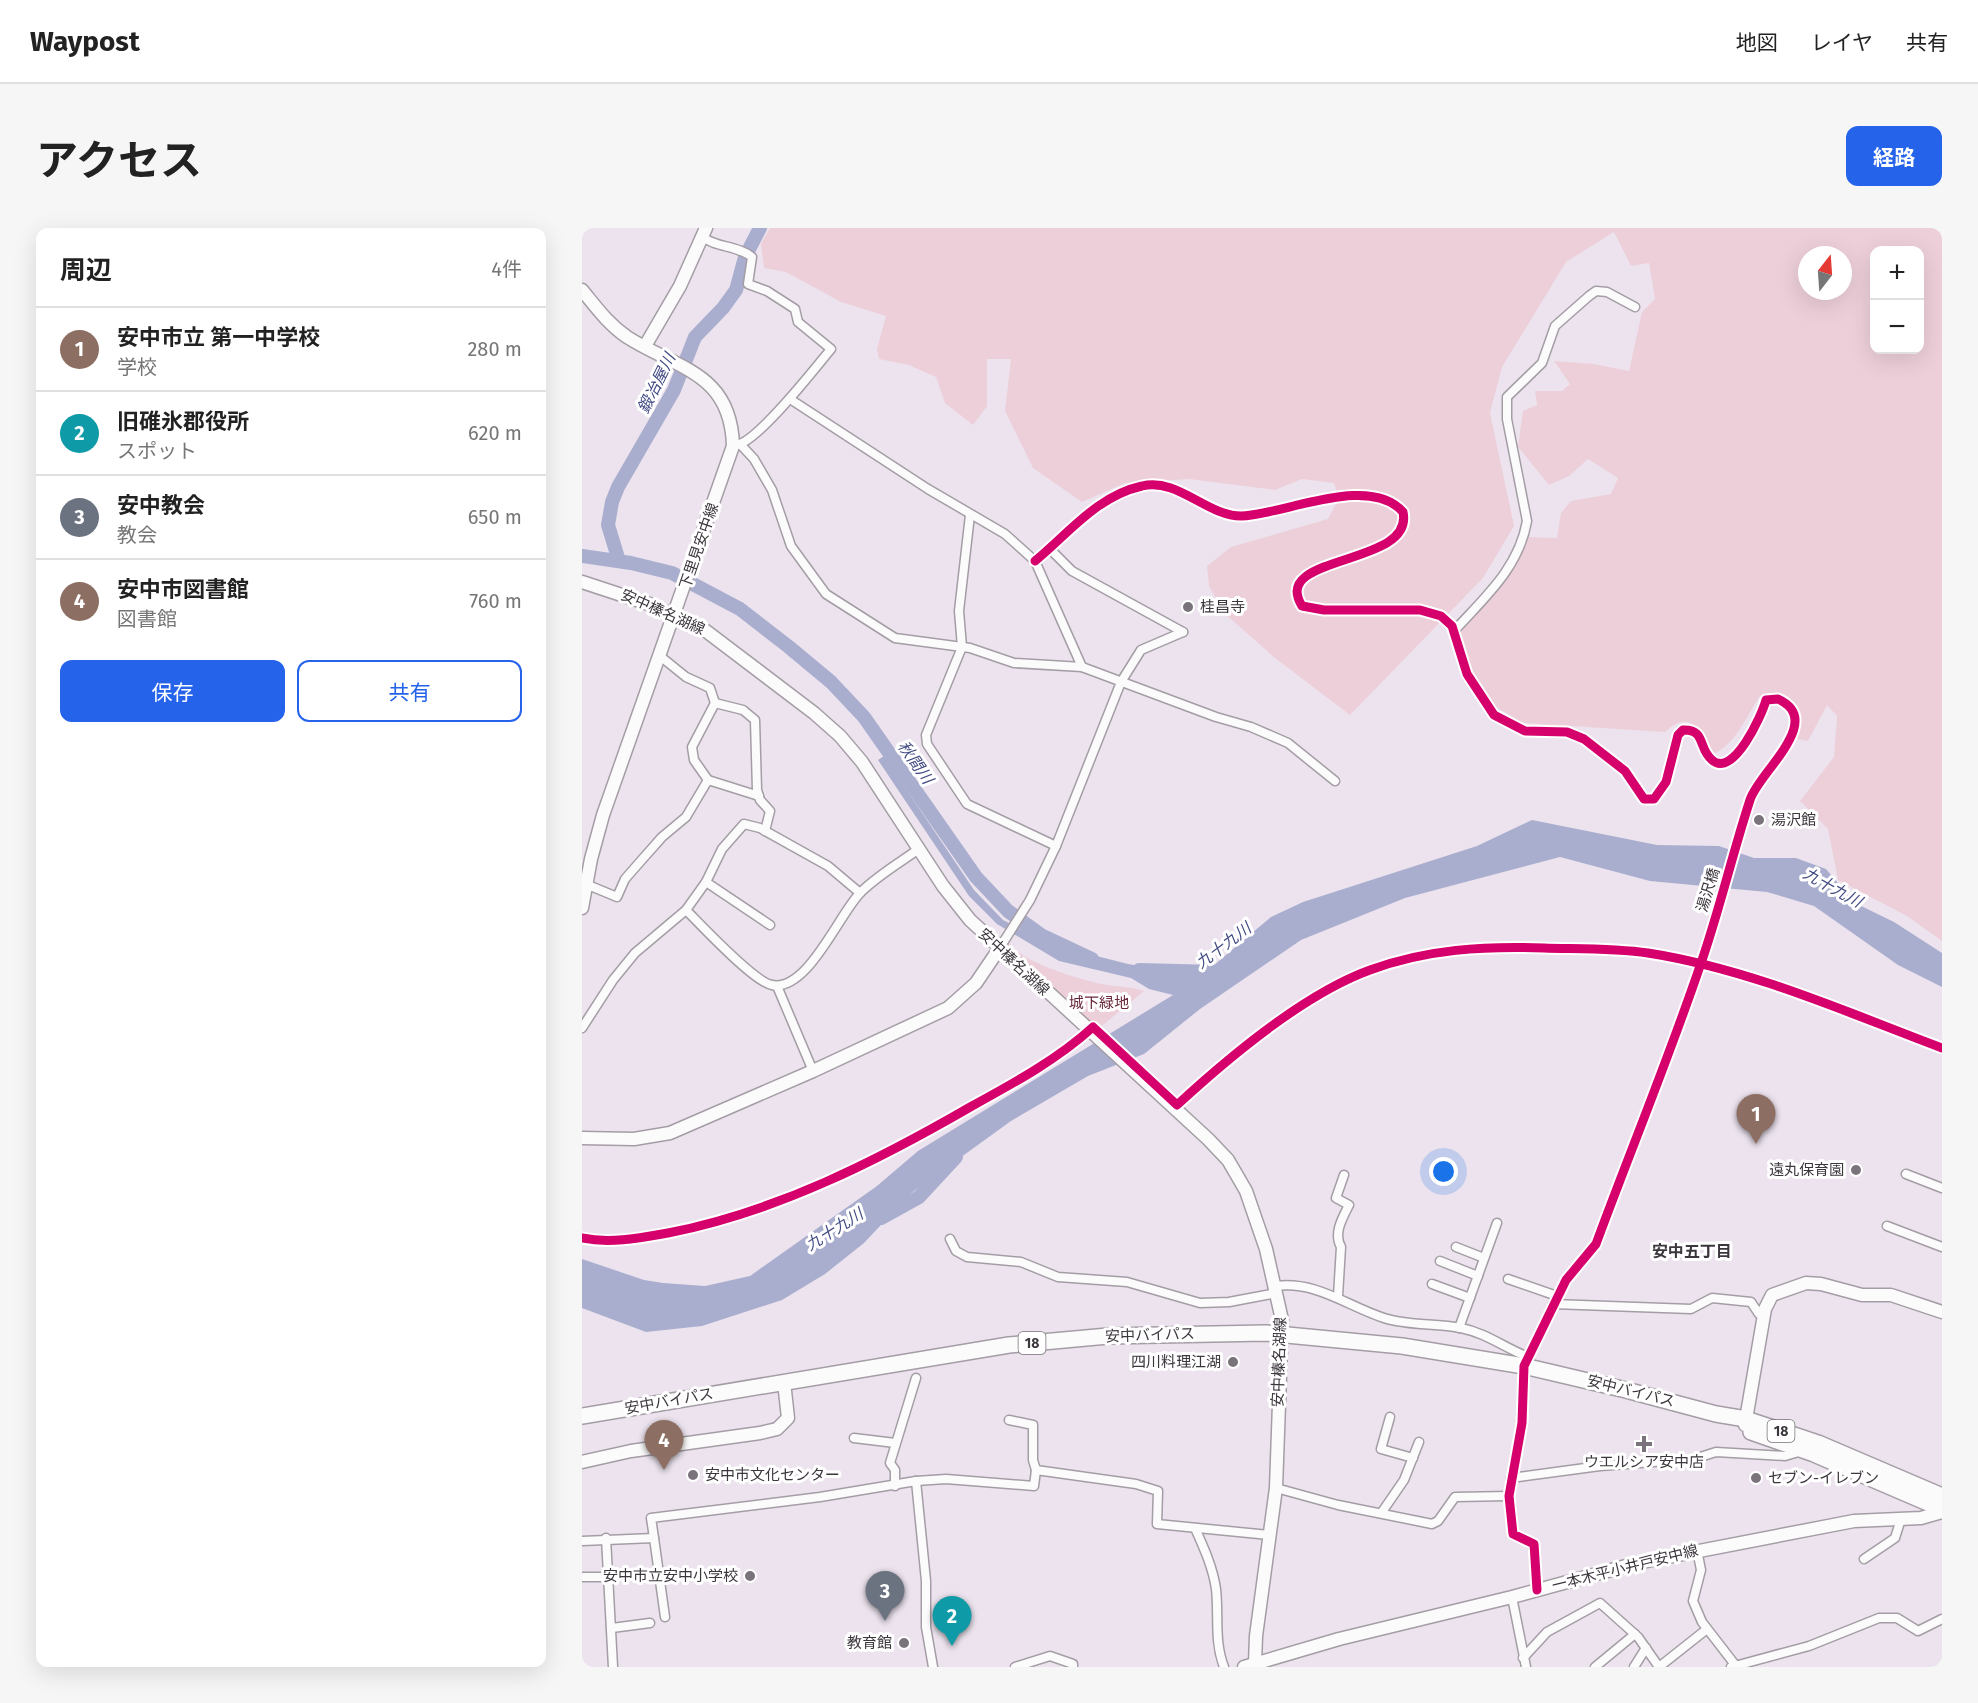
<!DOCTYPE html>
<html lang="ja">
<head>
<meta charset="utf-8">
<style>
  :root { --surface:#fff; --page:#f6f6f6; --text:#222; --muted:#767676; --line:#e0e0e0; --accent:#2563eb }
  body { margin:0; font-family:"Fira Sans","Noto Sans JP",sans-serif; background:var(--page); color:var(--text) }
  .controls { position:absolute; right:18px; top:18px; display:grid; overflow:hidden; border-radius:12px; box-shadow:0 6px 24px #0002 }
  .controls button { width:54px; height:54px; display:grid; place-items:center; padding:0; border:0; border-bottom:2px solid var(--line); background:var(--surface); color:var(--text); font:30px sans-serif }
  .compass { position:absolute; left:1216px; top:18px; width:54px; height:54px; border-radius:50%; background:var(--surface); box-shadow:0 6px 24px #0002; rotate:17deg }
  .you { position:absolute; left:862px; top:944px; width:21px; height:21px; margin:-15px; border:4px solid #fff; border-radius:50%; background:#1a73e8; box-shadow:0 0 0 9px #1a73e833 }
  .badge { display:grid; place-items:center; width:39px; height:39px; border-radius:50%; background:var(--accent); color:#fff; font-size:20px; font-weight:700 }
  .pin { position:absolute; translate:-50% -50px; filter:drop-shadow(0 2px 3px #0008) }
  .pin::after { content:''; position:absolute; top:32px; width:21px; height:18px; background:inherit; clip-path:polygon(0 0,100% 0,50% 100%) }
  .list { margin:0; padding:0; list-style:none }
  h2 { display:flex; justify-content:space-between; align-items:center; height:78px; margin:0; padding:0 24px; font-size:26px }
  h2 small { font-size:20px; font-weight:400; color:var(--muted) }
  .list li { display:grid; grid-template-columns:39px 1fr auto; gap:18px; align-items:center; box-sizing:border-box; height:84px; padding:0 24px; border-top:2px solid var(--line) }
  .list b { display:block; font-size:22px; white-space:nowrap }
  .list p { margin:0; font-size:20px; white-space:nowrap; color:var(--muted) }
  .list em { font-size:20px; font-style:normal; color:var(--muted) }
  .actions { display:flex; gap:12px; padding:18px 24px }
  .actions a { flex:1; padding:14px 0; border:2px solid var(--accent); border-radius:12px; text-align:center; font-size:21px; color:var(--accent) }
  .actions .main { background:var(--accent); color:#fff }
  .map { position:relative; flex:none; width:1360px; height:1439px; overflow:hidden; border-radius:12px }
  header { display:flex; align-items:center; gap:36px; box-sizing:border-box; height:84px; padding:0 30px; background:var(--surface); border-bottom:2px solid var(--line) }
  header strong { font-size:28px }
  nav { display:flex; gap:33px; margin-inline-start:auto; font-size:21px }
  .intro { display:flex; align-items:center; justify-content:space-between; box-sizing:border-box; height:144px; padding:0 36px }
  h1 { margin:0; font-size:42px }
  .button { padding:15px 27px; border-radius:12px; background:var(--accent); color:#fff; font-size:21px; font-weight:700 }
  main { display:flex; gap:36px; padding:0 36px }
  aside { flex:1; background:var(--surface); border-radius:12px; box-shadow:0 6px 24px #0002 }
  .map>svg:first-child { display:block }
  .green { fill:#edcfd9; fill-rule:evenodd }
  .water { fill:#aaaece }
  .lines { fill:none; stroke-linecap:round; stroke-linejoin:round }
  .river { stroke:#aaaece; stroke-width:14 }
  .street-casing { stroke:#a49da5; stroke-width:11 }
  .secondary-casing { stroke:#a49da5; stroke-width:15 }
  .highway-casing { stroke:#a49da5; stroke-width:18 }
  .street { stroke:#fcfbfc; stroke-width:8 }
  .secondary { stroke:#fcfbfc; stroke-width:12 }
  .highway { stroke:#fcfbfc; stroke-width:15 }
  .cycleway-casing { stroke:#fff; stroke-width:13 }
  .cycleway { stroke:#d6006c; stroke-width:9 }
  .poi-dot { fill:#7a737b; stroke:#fff; stroke-width:2 }
  .labels { text-anchor:middle; stroke-width:6; stroke-linejoin:round; paint-order:stroke }
  .shield { fill:#fff; stroke:#767277; stroke-width:1.5 }
  .shield-label { font-size:14px; font-weight:bold; fill:#3c363d }
  .street-label { font-size:15px; fill:#3c363d; stroke:#fff }
  .poi-label { font-size:15px; fill:#3c363d; stroke:#fff; text-anchor:start }
  .park-label { font-size:15px; fill:#672738; stroke:#fff }
  .water-label { font-size:16px; font-style:italic; fill:#424b83; stroke:#fff }
  .neighbourhood-label { font-size:16px; font-weight:bold; fill:#3c363d; stroke:#fff }
</style>
</head>
<body>
<header>
<strong>Waypost</strong>
<nav><a>地図</a><a>レイヤ</a><a>共有</a></nav>
</header>
<div class="intro"><h1>アクセス</h1><a class="button">経路</a></div>
<main>
<aside>
<h2>周辺<small>4件</small></h2>
<ul class="list">
<li><span class="badge" style="background:#8d6e63">1</span><div><b>安中市立 第一中学校</b><p>学校</p></div><em>280 m</em></li>
<li><span class="badge" style="background:#0f9aa8">2</span><div><b>旧碓氷郡役所</b><p>スポット</p></div><em>620 m</em></li>
<li><span class="badge" style="background:#6b7280">3</span><div><b>安中教会</b><p>教会</p></div><em>650 m</em></li>
<li><span class="badge" style="background:#8d6e63">4</span><div><b>安中市図書館</b><p>図書館</p></div><em>760 m</em></li>
</ul>
<div class="actions"><a class="main">保存</a><a>共有</a></div>
</aside>
<div class="map">
<svg width="1360" height="1439" viewBox="0 0 1360 1439">
  <rect width="100%" height="100%" fill="#ece3ee"/>
  <!-- green -->
  <g class="green">
    <path d="M 188,0 L 1360,0 L 1360,713 L 1325,688 L 1256,652 L 1246,601 L 1218,573 L 1252,529 L 1255,488 L 1245,477 L 1226,513 L 1210,510 L 1217,486 C 1207,467 1199,464 1178,468 C 1164,489 1153,518 1129,527 L 1122,523 C 1118,499 1107,482 1083,504 L 941,495 L 914,479 L 895,458 L 879,432 L 875,409 L 879,397 L 918,350 L 945,309 L 975,310 L 979,285 L 989,273 L 1029,266 L 1036,250 L 1006,231 L 987,248 L 967,257 L 936,219 L 941,183 L 955,177 L 953,163 L 980,163 L 988,156 L 972,133 L 1012,136 L 1047,143 L 1060,84 L 1073,71 L 1067,35 L 1049,38 L 1032,4 L 984,34 L 920,139 L 908,185 L 932,298 L 901,350 L 768,487 L 693,430 L 642,385 L 627,358 L 625,338 L 649,319 L 746,291 L 757,270 L 752,255 L 720,251 L 693,262 L 607,251 L 543,255 L 500,274 L 451,240 L 423,183 L 429,131 L 405,131 L 405,178 L 391,197 L 363,175 L 354,149 L 327,137 L 297,131 L 295,121 L 304,88 L 259,74 L 204,44 L 182,40 L 179,16 ZM 1292,22 L 1338,22 L 1338,122 L 1292,122 ZM 1225,27 L 1261,27 L 1261,63 L 1225,63 Z"/>
    <path d="M 426,713 C 437,734 497,751 520,756 C 534,759 548,758 562,763 L 516,801 L 424,716 Z"/>
  </g>
  <!-- water -->
  <path class="water" d="M 302,528 L 392,662 L 421,692 L 471,717 L 546,736 L 619,748 L 689,689 L 721,674 L 895,618 L 950,592 L 1075,617 L 1137,618 L 1172,630 L 1214,630 L 1244,641 L 1273,675 L 1312,694 L 1360,725 L 1360,759 L 1316,737 L 1232,678 L 1185,664 L 1068,653 L 978,629 L 823,670 L 719,712 L 618,781 L 562,826 L 506,848 L 429,893 L 328,966 L 282,1015 L 243,1046 L 200,1072 L 120,1098 L 64,1104 L 0,1080 L 0,1031 L 62,1052 L 81,1055 L 123,1058 L 168,1048 L 295,958 L 336,923 L 591,767 L 567,761 L 549,750 L 477,733 L 415,696 L 387,668 L 296,532 Z"/>
  <g class="lines">
    <!-- river -->
    <g class="river">
      <path d="M 0,328 L 49,335 L 90,345 L 158,381 L 207,419 L 249,454 L 282,489 L 394,649 L 426,683 L 459,707 L 510,731"/>
      <path d="M 37,333 L 26,297 L 30,274 L 36,259 L 92,162 L 113,109 L 141,80 L 154,62 L 163,29 L 178,0"/>
      <path d="M 557,742 L 635,744"/>
      <path d="M 299,990 L 337,969 L 374,929"/>
    </g>
    <defs>
      <g id="street">
        <path d="M 119,8 C 134,20 155,17 170,29 L 166,56 L 185,63 L 213,81 L 216,94 L 249,121 C 234,139 175,215 154,217"/>
        <path d="M 208,171 L 346,261 L 423,306 L 453,333 L 500,439"/>
        <path d="M 159,217 L 172,231 L 190,262 L 209,318 L 244,366 L 313,410 L 388,420 L 432,435 L 500,439 L 634,489 L 669,499 L 706,515 L 753,553"/>
        <path d="M 388,287 L 377,383 L 380,419 L 344,507 L 345,516 L 385,576 L 474,618"/>
        <path d="M 468,321 L 490,343 L 601,404"/>
        <path d="M 453,333 C 487,305 515,268 560,258 C 595,249 625,288 659,288 C 701,287 787,245 821,284 C 833,339 687,325 720,378 L 742,382 L 838,382 L 859,388 L 870,398 L 885,446 L 912,487 L 943,503 L 985,504 L 1002,511 L 1043,543 L 1062,571 L 1072,571 L 1084,554 L 1096,507 L 1101,502 C 1124,501 1116,521 1130,532 C 1151,551 1180,487 1184,472 L 1196,471 C 1244,493 1176,545 1168,572 C 1150,627 1137,684 1118,738 C 1086,832 1048,924 1014,1016 L 984,1052 L 942,1138 L 940,1195 L 927,1268 L 931,1306 L 952,1316 L 955,1362"/>
        <path d="M 872,403 C 902,370 937,340 945,293 L 925,191 L 925,169 L 960,135 L 973,98 L 1007,68 L 1014,63 L 1025,64 L 1053,79"/>
        <path d="M 133,475 L 161,482 L 173,492 L 175,562 L 178,572 L 188,583 L 183,603"/>
        <path d="M 126,552 L 177,568"/>
        <path d="M 124,654 L 188,697"/>
        <path d="M 6,657 L 35,669 L 43,651 L 57,635 L 80,609 L 104,589 L 126,552 L 112,532 L 110,519 L 133,475 L 128,460 L 104,449 L 78,428"/>
        <path d="M 104,682 C 119,697 172,754 190,757 C 226,764 258,684 279,664 C 296,647 319,634 338,620"/>
        <path d="M 417,721 L 448,672 L 474,618 L 539,454 L 559,422 L 601,404"/>
        <path d="M 195,758 L 231,843"/>
        <path d="M 0,800 L 31,752 L 53,725 L 104,682 L 124,654 L 140,621 L 162,596 L 178,600 L 246,638 L 278,665"/>
        <path d="M 1324,946 L 1360,960"/>
        <path d="M 1305,998 L 1360,1019"/>
        <path d="M 368,1011 L 374,1023 L 385,1029 L 439,1034 L 476,1049 L 545,1054 L 618,1075 L 647,1074 L 695,1065"/>
        <path d="M 874,1019 L 902,1030"/>
        <path d="M 858,1033 L 896,1048"/>
        <path d="M 926,1051 L 975,1068"/>
        <path d="M 850,1056 L 888,1070"/>
        <path d="M 694,1058 C 735,1053 765,1078 802,1090 C 826,1098 854,1095 879,1100 C 904,1105 923,1120 946,1129"/>
        <path d="M 756,1068 L 759,1019 C 751,1005 761,989 767,977 L 754,970 L 762,947"/>
        <path d="M 971,1076 L 1109,1081 L 1130,1070 L 1169,1074 L 1177,1086 L 1182,1087"/>
        <path d="M 877,1100 L 915,995"/>
        <path d="M 808,1189 L 799,1221 L 831,1230"/>
        <path d="M 427,1192 L 451,1197 L 451,1232 L 454,1242"/>
        <path d="M 272,1210 L 313,1215"/>
        <path d="M 929,1250 L 1018,1238 L 1112,1231 L 1134,1224 L 1203,1228 L 1220,1223"/>
        <path d="M 334,1253 L 344,1353 L 344,1399 L 351,1439"/>
        <path d="M 313,1258 L 313,1242 L 308,1235 L 334,1150"/>
        <path d="M 694,1260 L 756,1277 L 850,1296 L 856,1293 L 873,1269 L 927,1268"/>
        <path d="M 800,1284 L 822,1252 L 837,1214"/>
        <path d="M 613,1300 C 622,1320 631,1340 634,1361 C 637,1389 632,1413 642,1439"/>
        <path d="M 24,1310 L 31,1439"/>
        <path d="M 72,1310 L 69,1290 L 238,1269 L 334,1253 L 364,1251 L 452,1258 L 454,1242 L 554,1256 L 576,1263 L 575,1296 L 687,1307"/>
        <path d="M 0,1313 L 72,1310 L 83,1389"/>
        <path d="M 1115,1322 L 1119,1342 L 1111,1373 L 1120,1394 L 1154,1438"/>
        <path d="M 1282,1331 L 1313,1310 L 1319,1291"/>
        <path d="M 0,1349 L 25,1349"/>
        <path d="M 930,1369 L 944,1439"/>
        <path d="M 30,1400 L 68,1395"/>
        <path d="M 941,1430 L 965,1404 L 1018,1375 L 1056,1409 L 1077,1439 L 1125,1401"/>
        <path d="M 433,1439 L 468,1428 L 491,1436 L 491,1439"/>
        <path d="M 1013,1439 L 1053,1406"/>
        <path d="M 1052,1439 L 1064,1420"/>
        <path d="M 1149,1439 L 1227,1418 L 1297,1390 L 1315,1390 L 1336,1403 L 1360,1391"/>
      </g>
      <g id="secondary">
        <path d="M 0,62 C 14,79 26,96 45,109 C 95,141 149,144 151,218 L 21,587 L 9,631 L 0,680"/>
        <path d="M 63,118 L 98,58 L 124,0"/>
        <path d="M 0,354 L 70,377 L 124,403 L 232,485 L 258,508 L 280,534 L 361,658 L 388,692 L 626,911 L 646,932 L 664,963 L 684,1021 L 700,1092 L 694,1260 L 674,1408 L 673,1435"/>
        <path d="M 0,910 L 52,911 L 88,905 L 231,843 L 366,780 L 394,755 L 417,721"/>
        <path d="M 1163,1197 L 1183,1081 L 1190,1067 L 1224,1055 L 1239,1056 L 1280,1067 L 1309,1067 L 1360,1084"/>
        <path d="M 0,1234 L 49,1223 L 178,1205 L 195,1201 L 206,1190 L 202,1154"/>
        <path d="M 662,1439 L 757,1411 L 930,1369 L 1055,1335 L 1272,1293 L 1339,1290 L 1360,1284"/>
      </g>
      <g id="highway">
        <path d="M 0,1188 L 427,1117 L 526,1108 L 684,1105 L 820,1118 L 942,1138 L 1044,1162 L 1134,1186 L 1164,1191 L 1236,1215 L 1360,1268"/>
        <path d="M 1169,1204 L 1232,1226 L 1360,1281"/>
      </g>
    </defs>
    <!-- street casing -->
    <use href="#street" class="street-casing"/>
    <!-- secondary casing -->
    <use href="#secondary" class="secondary-casing"/>
    <!-- highway casing -->
    <use href="#highway" class="highway-casing"/>
    <!-- street -->
    <use href="#street" class="street"/>
    <!-- secondary -->
    <use href="#secondary" class="secondary"/>
    <!-- highway -->
    <use href="#highway" class="highway"/>
    <defs>
      <g id="cycleway">
        <path d="M 453,333 C 487,305 515,268 560,258 C 595,249 625,288 659,288 C 701,287 787,245 821,284 C 833,339 687,325 720,378 L 742,382 L 838,382 L 859,388 L 870,398 L 885,446 L 912,487 L 943,503 L 985,504 L 1002,511 L 1043,543 L 1062,571 L 1072,571 L 1084,554 L 1096,507 L 1101,502 C 1124,501 1116,521 1130,532 C 1151,551 1180,487 1184,472 L 1196,471 C 1244,493 1176,545 1168,572 C 1150,627 1137,684 1118,738 C 1086,832 1048,924 1014,1016 L 984,1052 L 942,1138 L 940,1195 L 927,1268 L 931,1306 L 952,1316 L 955,1362"/>
        <path d="M 0,1010 C 28,1016 58,1010 86,1005 C 194,984 295,933 390,878 C 432,855 476,831 511,799 L 595,877 C 646,830 722,766 788,742 C 845,721 902,718 962,720 C 996,721 1032,720 1066,725 C 1168,741 1264,784 1360,820"/>
      </g>
    </defs>
    <!-- cycleway casing -->
    <use href="#cycleway" class="cycleway-casing"/>
    <!-- cycleway -->
    <use href="#cycleway" class="cycleway"/>
  </g>
  <!-- markers -->
  <g class="poi-dot">
    <circle cx="606" cy="379" r="6"/>
    <circle cx="1177" cy="592" r="6"/>
    <circle cx="1274" cy="942" r="6"/>
    <circle cx="651" cy="1134" r="6"/>
    <path d="M1059 1207h6v6h6v6h-6v6h-6v-6h-6v-6h6z"/>
    <circle cx="111" cy="1247" r="6"/>
    <circle cx="1174" cy="1250" r="6"/>
    <circle cx="168" cy="1348" r="6"/>
    <circle cx="322" cy="1415" r="6"/>
  </g>
  <g class="labels">
    <!-- shield labels -->
    <g class="shield">
      <rect x="436.5" y="1104" width="27" height="22" rx="4.5"/>
      <rect x="1185.5" y="1192" width="27" height="22" rx="4.5"/>
    </g>
    <g class="shield-label">
      <text x="450" y="1120">18</text>
      <text x="1199" y="1208">18</text>
    </g>
    <!-- street labels -->
    <g class="street-label">
      <text transform="translate(117 318) rotate(-71)" y="5">下里見安中線</text>
      <text transform="translate(81 384) rotate(24)" y="5">安中榛名湖線</text>
      <text transform="translate(1126 662) rotate(-73)" y="5">湯沢橋</text>
      <text transform="translate(432 734) rotate(43)" y="5">安中榛名湖線</text>
      <text transform="translate(568 1107) rotate(-2)" y="5">安中バイパス</text>
      <text transform="translate(697 1134) rotate(-88)" y="5">安中榛名湖線</text>
      <text transform="translate(1049 1163) rotate(14)" y="5">安中バイパス</text>
      <text transform="translate(87 1173) rotate(-10)" y="5">安中バイパス</text>
      <text transform="translate(1043 1340) rotate(-14)" y="5">一本木平小井戸安中線</text>
    </g>
    <!-- poi labels -->
    <g class="poi-label">
      <text x="618" y="384">桂昌寺</text>
      <text x="1189" y="597">湯沢館</text>
      <text x="1262" y="947" text-anchor="end">遠丸保育園</text>
      <text x="639" y="1139" text-anchor="end">四川料理江湖</text>
      <text x="1062" y="1239" text-anchor="middle">ウエルシア安中店</text>
      <text x="123" y="1252">安中市文化センター</text>
      <text x="1186" y="1255">セブン-イレブン</text>
      <text x="156" y="1353" text-anchor="end">安中市立安中小学校</text>
      <text x="310" y="1420" text-anchor="end">教育館</text>
    </g>
    <!-- park labels -->
    <g class="park-label">
      <text x="517" y="780">城下緑地</text>
    </g>
    <!-- water labels -->
    <g class="water-label">
      <text transform="translate(74 155) rotate(-64)" y="6">鍛冶屋川</text>
      <text transform="translate(334 534) rotate(55)" y="6">秋間川</text>
      <text transform="translate(1251 659) rotate(29)" y="6">九十九川</text>
      <text transform="translate(641 717) rotate(-37)" y="6">九十九川</text>
      <text transform="translate(252 1001) rotate(-32)" y="6">九十九川</text>
    </g>
    <!-- neighbourhood labels -->
    <g class="neighbourhood-label">
      <text x="1110" y="1029">安中五丁目</text>
    </g>
  </g>
</svg>
<div class="controls">
<button>+</button>
<button>−</button>
</div>
<svg class="compass" viewBox="-18 -18 36 36"><path d="M0-13l5 13h-10z" fill="#e53935"/><path d="M0 13l5-13h-10z" fill="#767676"/></svg>
<div class="you"></div>
<div class="pin badge" style="left:1174px;top:916px;background:#8d6e63">1</div>
<div class="pin badge" style="left:370px;top:1418px;background:#0f9aa8">2</div>
<div class="pin badge" style="left:303px;top:1393px;background:#6b7280">3</div>
<div class="pin badge" style="left:82px;top:1242px;background:#8d6e63">4</div>
</div>
</main>
</body>
</html>
